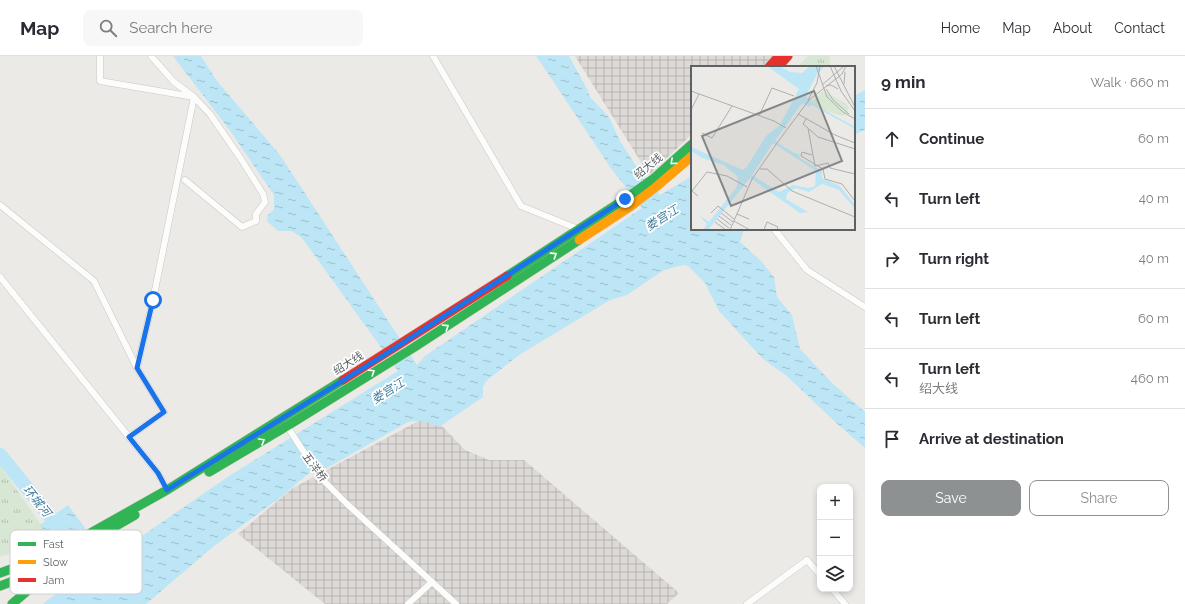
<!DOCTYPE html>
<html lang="en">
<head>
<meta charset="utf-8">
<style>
  :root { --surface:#fff; --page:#f7f7f7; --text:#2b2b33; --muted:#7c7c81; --line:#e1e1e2; --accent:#8e9192 }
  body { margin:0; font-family:Raleway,"Noto Sans SC",sans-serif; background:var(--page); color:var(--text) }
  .controls { position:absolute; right:12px; bottom:12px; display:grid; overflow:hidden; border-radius:8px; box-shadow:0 2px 6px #0003 }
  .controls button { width:36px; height:36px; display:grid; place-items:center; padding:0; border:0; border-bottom:1px solid var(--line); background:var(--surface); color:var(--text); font:20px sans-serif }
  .stop { position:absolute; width:12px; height:12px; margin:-9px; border:3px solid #1a73e8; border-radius:50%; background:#fff }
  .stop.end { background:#1a73e8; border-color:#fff; box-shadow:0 1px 4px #0008 }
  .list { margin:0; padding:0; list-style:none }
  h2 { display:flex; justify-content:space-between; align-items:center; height:52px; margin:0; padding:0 16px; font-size:17px }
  h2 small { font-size:13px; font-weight:400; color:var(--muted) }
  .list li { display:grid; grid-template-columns:26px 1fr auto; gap:12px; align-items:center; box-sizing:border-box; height:60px; padding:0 16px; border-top:1px solid var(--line) }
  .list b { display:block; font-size:15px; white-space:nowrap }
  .list p { margin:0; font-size:13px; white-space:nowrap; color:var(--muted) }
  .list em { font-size:13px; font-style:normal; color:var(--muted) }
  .actions { display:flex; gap:8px; padding:12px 16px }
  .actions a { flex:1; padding:9px 0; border:1px solid var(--accent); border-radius:8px; text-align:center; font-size:14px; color:var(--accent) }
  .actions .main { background:var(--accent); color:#fff }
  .icon { flex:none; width:22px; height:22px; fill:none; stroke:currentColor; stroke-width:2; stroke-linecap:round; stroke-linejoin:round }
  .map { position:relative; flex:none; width:865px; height:548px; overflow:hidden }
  header { display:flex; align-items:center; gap:24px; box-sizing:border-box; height:56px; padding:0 20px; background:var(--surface); border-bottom:1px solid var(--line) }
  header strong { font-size:19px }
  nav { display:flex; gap:22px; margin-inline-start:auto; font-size:14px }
  .search { width:280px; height:36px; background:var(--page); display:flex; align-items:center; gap:10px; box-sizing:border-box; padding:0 14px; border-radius:8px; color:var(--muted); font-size:15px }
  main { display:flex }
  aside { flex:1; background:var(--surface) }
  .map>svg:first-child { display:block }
  .industrial { fill:url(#industrial-grid) }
  .grass { fill:url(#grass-tufts) }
  .water { fill:url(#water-ripples) }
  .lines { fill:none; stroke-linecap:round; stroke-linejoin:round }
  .river { stroke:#bce5f5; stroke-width:14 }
  .street-casing { stroke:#c8c8c7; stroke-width:7 }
  .fast-casing { stroke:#d3c6b6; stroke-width:10 }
  .slow-casing { stroke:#d3c6b6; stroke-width:10 }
  .jam-casing { stroke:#d3c6b6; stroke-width:10 }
  .street { stroke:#fcfcfb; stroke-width:6 }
  .fast { stroke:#30b455; stroke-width:9 }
  .slow { stroke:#ff9f0a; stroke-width:9 }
  .jam { stroke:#e5322d; stroke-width:9 }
  .oneway { stroke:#fff }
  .route { stroke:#1a73e8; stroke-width:5 }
  .labels { text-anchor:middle; stroke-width:3.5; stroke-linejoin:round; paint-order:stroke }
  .street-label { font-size:11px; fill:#5c6164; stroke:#fff }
  .water-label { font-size:12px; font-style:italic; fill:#3f7a9b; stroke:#fff }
  .inset-river { fill:none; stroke:#bce5f5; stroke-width:2 }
  .inset-road { fill:none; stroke:#aeafaf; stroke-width:1 }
  .view { fill:#848789; fill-opacity:0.15; stroke:#848789; stroke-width:2 }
  .inset-edge { fill:none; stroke:#5c6164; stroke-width:2 }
  .key { fill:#fff; stroke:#ced0d0; stroke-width:1 }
  .key-label { font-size:11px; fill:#5c6164 }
</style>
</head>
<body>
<header>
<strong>Map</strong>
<div class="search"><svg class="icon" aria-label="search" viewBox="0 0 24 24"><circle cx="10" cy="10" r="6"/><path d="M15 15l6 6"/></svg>Search here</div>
<nav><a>Home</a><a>Map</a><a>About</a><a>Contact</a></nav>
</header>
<main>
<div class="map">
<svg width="865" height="548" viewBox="0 0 865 548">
  <defs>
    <pattern id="industrial-grid" width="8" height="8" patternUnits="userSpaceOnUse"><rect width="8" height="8" fill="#dcd9d7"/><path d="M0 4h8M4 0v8" fill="none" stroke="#b6b3b2"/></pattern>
    <pattern id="grass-tufts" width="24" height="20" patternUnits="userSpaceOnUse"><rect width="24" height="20" fill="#d8e7d3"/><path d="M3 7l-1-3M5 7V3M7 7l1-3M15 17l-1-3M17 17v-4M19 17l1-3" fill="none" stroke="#b2bfaf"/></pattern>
    <pattern id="water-ripples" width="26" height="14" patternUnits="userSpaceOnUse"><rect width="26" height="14" fill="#bce5f5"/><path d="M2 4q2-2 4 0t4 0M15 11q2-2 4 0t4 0" fill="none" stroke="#9cbdca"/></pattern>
  </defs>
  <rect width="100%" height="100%" fill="#eceae7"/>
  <!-- industrial -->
  <g class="industrial">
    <path d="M 575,0 L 774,0 L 762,11 L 692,11 L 692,78 L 649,119 Z"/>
    <path d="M 422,363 L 442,370 L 465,394 L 489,404 L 524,404 L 679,537 L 667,548 L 325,548 L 238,478 L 293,432 Z"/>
  </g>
  <!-- grass -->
  <g class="grass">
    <path d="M 808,0 L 830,0 L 830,11 L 797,11 Z"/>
    <path d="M 0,410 L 51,483 L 0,501 Z"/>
  </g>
  <!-- water -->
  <g class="water">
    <path d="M 173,0 L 201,0 L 217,25 L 280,99 L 417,309 L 425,300 L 642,152 L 610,111 L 553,25 L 536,0 L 569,0 L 588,35 L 590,41 L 609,61 L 620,85 L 636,110 L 660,139 L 692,120 L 692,173 L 744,173 L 740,186 L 761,205 L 774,221 L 777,241 L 792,259 L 800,293 L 832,327 L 865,356 L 865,392 L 834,365 L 788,321 L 763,303 L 719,255 L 705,227 L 688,210 L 683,209 L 664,214 L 627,239 L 610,244 L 519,299 L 486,325 L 483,331 L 483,341 L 439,371 C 428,365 419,364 408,366 L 327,412 L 316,411 L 281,441 L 214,490 L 146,548 L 43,548 C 54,539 69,531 71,515 L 40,469 L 68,449 L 102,495 L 107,500 L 113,500 L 229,420 L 398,315 L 302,182 L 292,175 L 278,175 L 267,165 L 268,159 L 274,153 L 274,139 L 231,76 Z"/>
    <path d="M 865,34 L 865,74 L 854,79 L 854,40 Z"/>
  </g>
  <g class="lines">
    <!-- river -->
    <path class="river" d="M 0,399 L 63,476"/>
    <defs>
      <g id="street">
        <path d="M 100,0 L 100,25 L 194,41 L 153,244 L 137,312 L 164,356 L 129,381"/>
        <path d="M 151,0 L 174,26 L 194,41 L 210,58 L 241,103 L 263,138 L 265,146 L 256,158 L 256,165 L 242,171 L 185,124"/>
        <path d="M 433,0 L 521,150 L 578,173"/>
        <path d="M 0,149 L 94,225 L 137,312"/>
        <path d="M 774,173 L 807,214 L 865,251"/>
        <path d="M 0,221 L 158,417 L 167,434"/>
        <path d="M 287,370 L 320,421 L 347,448 L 456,548"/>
        <path d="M 832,533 L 845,548"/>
        <path d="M 408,548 L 432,526"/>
        <path d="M 747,548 L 807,504 L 820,519"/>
      </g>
      <g id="fast">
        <path d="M 507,220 L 625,143 L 653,123 L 692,88"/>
        <path d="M 209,416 L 287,370 L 413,292 L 579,184"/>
        <path d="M 0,517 L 55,497 L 167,434 L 343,324"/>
        <path d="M 0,530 L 52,510"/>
        <path d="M 12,548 L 61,506 L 95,482 L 135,459"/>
      </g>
      <path id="slow" d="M 579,184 L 631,150 L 657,130 L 692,100"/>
      <g id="jam">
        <path d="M 769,11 L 779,0"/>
        <path d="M 778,11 L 788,0"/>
        <path d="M 343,324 L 507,220"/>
      </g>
    </defs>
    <!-- street casing -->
    <use href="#street" class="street-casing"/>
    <!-- fast casing -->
    <use href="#fast" class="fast-casing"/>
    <!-- slow casing -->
    <use href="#slow" class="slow-casing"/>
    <!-- jam casing -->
    <use href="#jam" class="jam-casing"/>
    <!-- street -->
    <use href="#street" class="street"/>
    <!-- fast -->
    <use href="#fast" class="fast"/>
    <!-- slow -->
    <use href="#slow" class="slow"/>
    <!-- jam -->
    <use href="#jam" class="jam"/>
  </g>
  <!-- one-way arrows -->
  <defs><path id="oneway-chevron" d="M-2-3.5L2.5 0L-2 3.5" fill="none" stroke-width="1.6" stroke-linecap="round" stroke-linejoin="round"/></defs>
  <g class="oneway">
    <use href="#oneway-chevron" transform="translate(673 106) rotate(138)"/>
    <use href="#oneway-chevron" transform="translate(554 199) rotate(-33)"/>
    <use href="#oneway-chevron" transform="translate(446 271) rotate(-33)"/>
    <use href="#oneway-chevron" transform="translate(372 316) rotate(-32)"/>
    <use href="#oneway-chevron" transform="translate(262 385) rotate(-30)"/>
  </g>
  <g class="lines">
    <!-- route -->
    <path class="route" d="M 153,244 L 137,312 L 164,356 L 129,381 L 158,417 L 167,434 L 384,299 L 625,143"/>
  </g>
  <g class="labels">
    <!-- street labels -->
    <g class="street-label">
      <text transform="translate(648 110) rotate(-39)" y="4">绍大线</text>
      <text transform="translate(348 307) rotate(-32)" y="4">绍大线</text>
      <text transform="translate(315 411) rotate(54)" y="4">五洋桥</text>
    </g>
    <!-- water labels -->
    <g class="water-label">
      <text transform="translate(662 162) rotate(-32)" y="4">娄宫江</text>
      <text transform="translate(388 335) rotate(-32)" y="4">娄宫江</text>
      <text transform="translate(37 445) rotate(51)" y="4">环城河</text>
    </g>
  </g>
  <!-- overview -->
  <g transform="translate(691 10)">
    <rect width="164" height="164" fill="#eceae7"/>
    <path d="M 132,25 L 155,37 L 158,42 L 155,48 L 152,50 L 132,44 L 120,36 Z" fill="#d8e7d3"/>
    <path d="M 76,0 L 89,0 L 99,6 L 111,7 L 119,0 L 134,0 L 126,8 L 115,30 L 122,37 L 119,41 L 111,37 L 84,75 L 103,87 L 108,88 L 109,92 L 131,105 L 131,112 L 149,120 L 164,139 L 164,143 L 148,124 L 131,118 L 118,126 L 105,122 L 96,127 L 95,133 L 117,146 L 109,147 L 59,112 L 17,164 L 12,164 L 16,158 L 8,149 L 18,156 L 45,122 L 47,116 L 46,110 L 33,99 L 11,92 L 0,85 L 0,81 L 52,104 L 55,102 L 75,70 L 89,59 L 108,23 ZM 82,77 L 125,105 L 124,120 L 118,122 L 102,119 L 88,126 L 61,109 Z" fill="#bce5f5" fill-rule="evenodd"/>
    <path class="inset-river" d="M 119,37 L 164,62"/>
    <path class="inset-road" d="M 125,0 L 136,31 L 152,46 L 164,53M 139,0 L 150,25 L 164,45M 143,0 L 164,41M 153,18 L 154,6M 131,19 L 153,0M 135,20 L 140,19 L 147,23M 135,23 L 142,34 L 158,48M 0,25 L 83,55 L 95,62M 117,34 L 126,17 L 129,0M 0,44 L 8,28M 107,48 L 144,69 L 164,77M 68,50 L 81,22 L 103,30M 115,53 L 112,58 L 117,62 L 124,100 L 137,97 L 139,102 L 164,108M 118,63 L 127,71 L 164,83M 11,67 L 21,72 L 41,40M 121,89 L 111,86 L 110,90 L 132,103 L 134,113 L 151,118 L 164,135M 69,103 L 76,103 L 101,125 L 164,151M 7,130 L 1,125 L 16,106 L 36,110 L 56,121M 20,147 L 27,140 L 43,153M 30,147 L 42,156M 46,148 L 58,153M 28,150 L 40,159M 26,153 L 38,162M 43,155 L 59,164M 24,156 L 35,164M 39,164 L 61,113 L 86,77 L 118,34 L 151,8 L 155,0M 73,164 L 76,156 L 87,161 L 86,164"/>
    <path class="view" d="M 123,25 L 151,95 L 40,140 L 11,70 Z"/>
    <rect width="164" height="164" class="inset-edge"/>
  </g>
  <!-- legend -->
  <rect x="10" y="474" width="132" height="64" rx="6" class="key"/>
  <rect x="18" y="486" width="18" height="4" fill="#30b455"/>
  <rect x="18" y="504" width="18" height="4" fill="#ff9f0a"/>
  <rect x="18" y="522" width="18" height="4" fill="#e5322d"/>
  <g class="key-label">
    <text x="43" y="492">Fast</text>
    <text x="43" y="510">Slow</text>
    <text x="43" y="528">Jam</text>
  </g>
</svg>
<div class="controls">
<button>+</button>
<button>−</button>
<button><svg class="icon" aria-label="layers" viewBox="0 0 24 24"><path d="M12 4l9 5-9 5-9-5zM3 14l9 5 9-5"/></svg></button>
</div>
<div class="stop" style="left:153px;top:244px"></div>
<div class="stop end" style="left:625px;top:143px"></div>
</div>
<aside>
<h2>9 min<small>Walk · 660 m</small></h2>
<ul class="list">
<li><svg class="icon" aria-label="ahead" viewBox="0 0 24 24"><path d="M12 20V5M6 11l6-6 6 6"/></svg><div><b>Continue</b></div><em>60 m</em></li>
<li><svg class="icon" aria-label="left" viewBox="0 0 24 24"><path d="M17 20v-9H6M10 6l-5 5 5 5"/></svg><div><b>Turn left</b></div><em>40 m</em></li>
<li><svg class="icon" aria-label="right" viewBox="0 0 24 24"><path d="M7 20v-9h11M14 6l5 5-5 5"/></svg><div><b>Turn right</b></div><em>40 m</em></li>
<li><svg class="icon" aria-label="left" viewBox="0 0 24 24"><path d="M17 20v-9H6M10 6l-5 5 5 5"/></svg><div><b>Turn left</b></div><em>60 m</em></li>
<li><svg class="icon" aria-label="left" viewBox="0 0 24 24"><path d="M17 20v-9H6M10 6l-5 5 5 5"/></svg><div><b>Turn left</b><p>绍大线</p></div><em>460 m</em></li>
<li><svg class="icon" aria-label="arrive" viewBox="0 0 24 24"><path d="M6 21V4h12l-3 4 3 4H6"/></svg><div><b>Arrive at destination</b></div></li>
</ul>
<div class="actions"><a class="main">Save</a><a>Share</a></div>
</aside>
</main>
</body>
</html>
